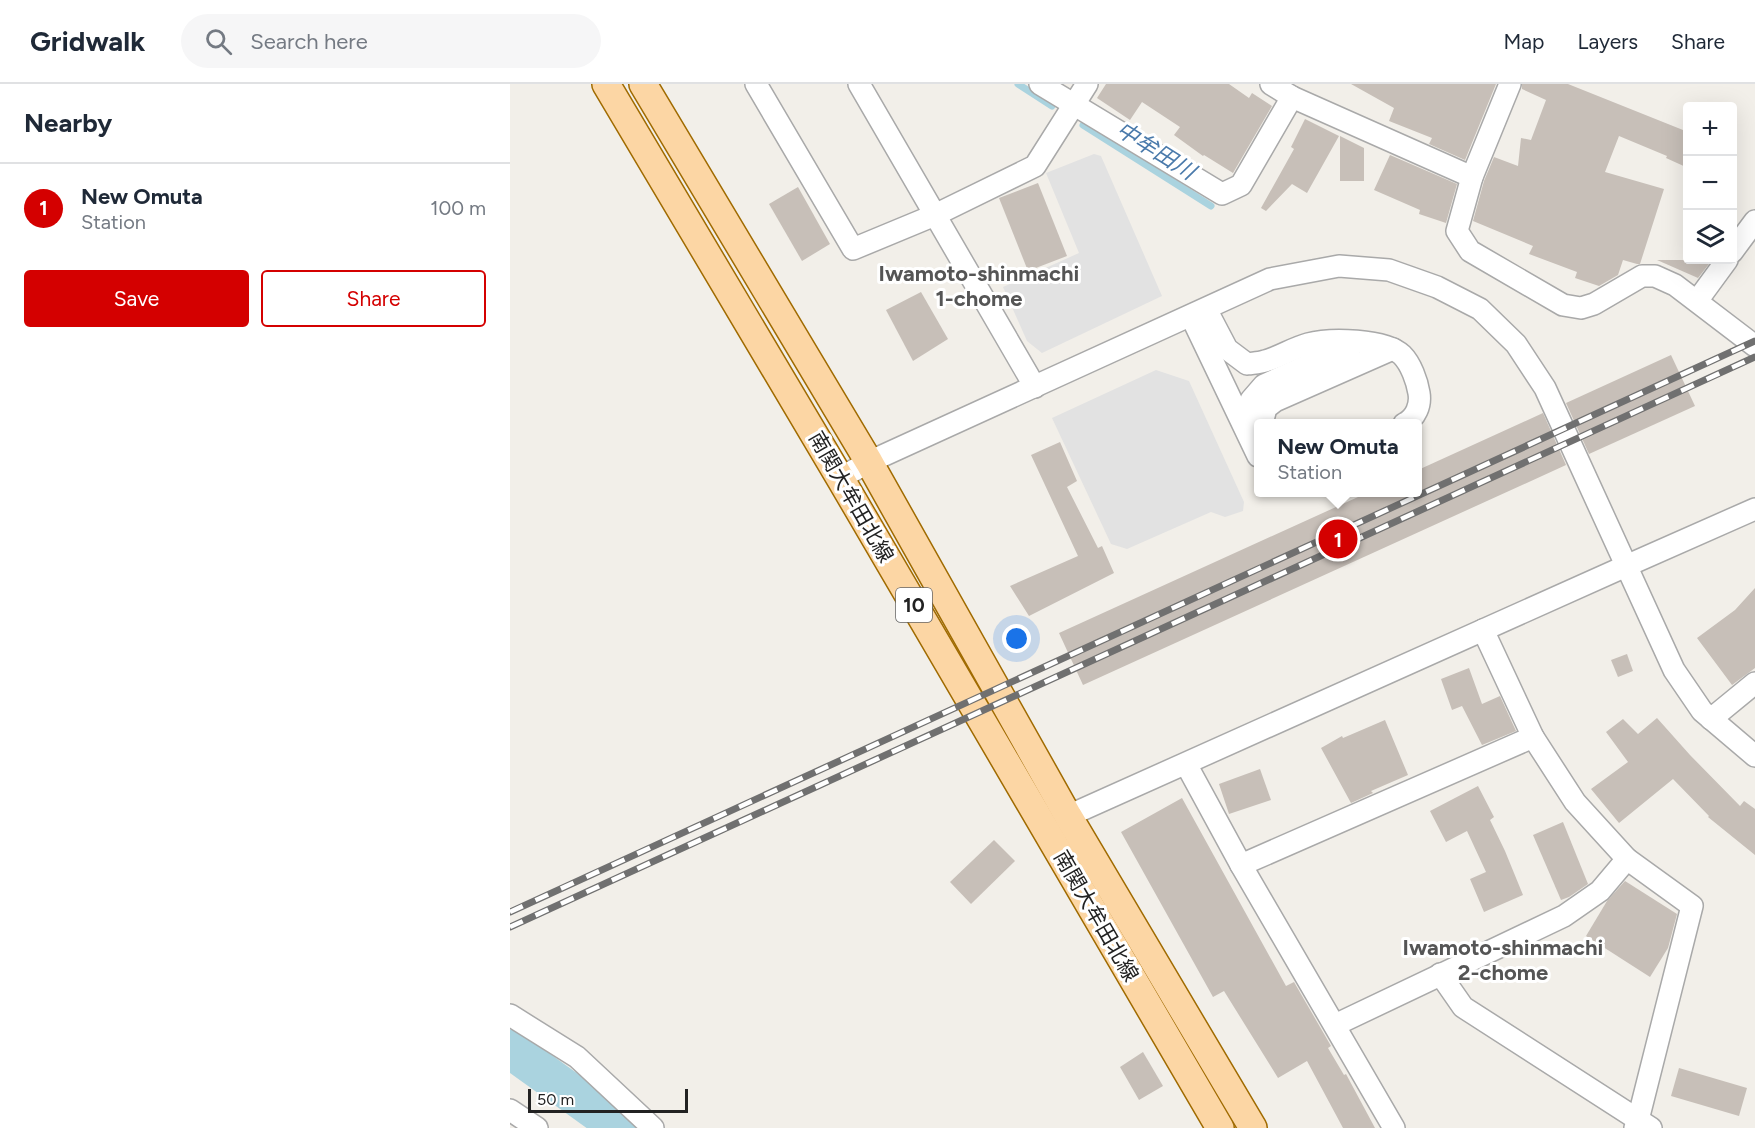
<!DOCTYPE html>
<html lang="en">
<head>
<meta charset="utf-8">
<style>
  :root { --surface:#fff; --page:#f6f6f7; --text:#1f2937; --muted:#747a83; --line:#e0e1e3; --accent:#d40000 }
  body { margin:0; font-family:Figtree,"Noto Sans JP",sans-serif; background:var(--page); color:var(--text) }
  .controls { position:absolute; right:18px; top:18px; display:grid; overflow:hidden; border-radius:6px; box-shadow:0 6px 24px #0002 }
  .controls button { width:54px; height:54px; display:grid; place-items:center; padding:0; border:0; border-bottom:2px solid var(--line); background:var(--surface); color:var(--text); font:30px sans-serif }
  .scale { position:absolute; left:18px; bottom:15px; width:160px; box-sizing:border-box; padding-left:6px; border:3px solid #222; border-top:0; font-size:16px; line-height:21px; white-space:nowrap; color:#222; -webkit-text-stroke:4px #fff; paint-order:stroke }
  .you { position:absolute; left:507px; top:555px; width:21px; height:21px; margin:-15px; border:4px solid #fff; border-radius:50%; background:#1a73e8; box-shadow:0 0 0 9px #1a73e833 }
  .badge { display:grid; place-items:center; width:39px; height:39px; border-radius:50%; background:var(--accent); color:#fff; font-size:20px; font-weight:700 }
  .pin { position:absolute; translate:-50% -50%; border:3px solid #fff; box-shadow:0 2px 6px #0006 }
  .popup { position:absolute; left:744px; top:335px; width:168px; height:78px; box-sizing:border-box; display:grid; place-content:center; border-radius:6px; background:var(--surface); filter:drop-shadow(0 2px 4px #0005); font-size:20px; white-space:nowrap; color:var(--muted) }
  .popup b { font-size:22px; color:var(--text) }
  .popup::after { content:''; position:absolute; left:50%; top:100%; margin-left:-12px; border:12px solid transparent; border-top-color:var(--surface) }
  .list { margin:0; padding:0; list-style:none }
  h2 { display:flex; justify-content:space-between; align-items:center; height:78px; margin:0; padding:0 24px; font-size:26px }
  h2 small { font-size:20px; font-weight:400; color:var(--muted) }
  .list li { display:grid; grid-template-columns:39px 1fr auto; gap:18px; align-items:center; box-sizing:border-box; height:90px; padding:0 24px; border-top:2px solid var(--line) }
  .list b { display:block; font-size:22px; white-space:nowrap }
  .list p { margin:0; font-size:20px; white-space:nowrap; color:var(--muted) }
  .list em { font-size:20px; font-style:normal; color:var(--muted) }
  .actions { display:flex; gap:12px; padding:18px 24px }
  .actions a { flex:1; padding:14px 0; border:2px solid var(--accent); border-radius:6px; text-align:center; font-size:21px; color:var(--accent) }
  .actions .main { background:var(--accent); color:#fff }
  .icon { flex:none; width:33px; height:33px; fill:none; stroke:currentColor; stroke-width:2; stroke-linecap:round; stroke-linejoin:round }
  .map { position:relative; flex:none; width:1245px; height:1044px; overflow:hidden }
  header { display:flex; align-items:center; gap:36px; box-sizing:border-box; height:84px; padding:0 30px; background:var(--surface); border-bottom:2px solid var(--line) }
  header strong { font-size:28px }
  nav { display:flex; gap:33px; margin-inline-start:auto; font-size:21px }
  .search { width:420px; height:54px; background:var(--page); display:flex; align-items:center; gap:15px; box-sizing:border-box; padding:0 21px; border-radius:33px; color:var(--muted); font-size:22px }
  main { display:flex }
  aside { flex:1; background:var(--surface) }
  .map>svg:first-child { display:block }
  .parking { fill:#e2e2e2 }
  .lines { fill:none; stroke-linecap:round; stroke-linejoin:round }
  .stream { stroke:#aad3df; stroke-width:7 }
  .river { stroke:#aad3df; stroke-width:39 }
  .building { fill:#c7bfb8 }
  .minor-casing { stroke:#a9a9a9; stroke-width:24 }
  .major-casing { stroke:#a06b00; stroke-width:30 }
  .minor { stroke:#fff; stroke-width:21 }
  .major { stroke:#fcd6a4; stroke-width:27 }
  .rail-casing { stroke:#707070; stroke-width:7 }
  .rail { stroke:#fff; stroke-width:4.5; stroke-dasharray:14; stroke-linecap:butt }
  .labels { text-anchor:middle; stroke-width:6; stroke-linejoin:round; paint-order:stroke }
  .shield { fill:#fff; stroke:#646464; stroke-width:1.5 }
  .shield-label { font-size:20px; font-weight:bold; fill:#222 }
  .street-label { font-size:21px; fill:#222; stroke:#fff }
  .water-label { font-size:22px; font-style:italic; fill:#4a7aab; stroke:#fff }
  .neighbourhood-label { font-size:22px; font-weight:bold; fill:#555; stroke:#fff }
</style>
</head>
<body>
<header>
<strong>Gridwalk</strong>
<div class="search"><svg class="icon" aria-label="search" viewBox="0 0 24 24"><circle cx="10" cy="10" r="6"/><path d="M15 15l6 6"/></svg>Search here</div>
<nav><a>Map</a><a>Layers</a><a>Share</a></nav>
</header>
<main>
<aside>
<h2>Nearby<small></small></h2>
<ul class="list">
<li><span class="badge">1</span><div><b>New Omuta</b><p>Station</p></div><em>100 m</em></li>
</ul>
<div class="actions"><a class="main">Save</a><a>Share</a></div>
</aside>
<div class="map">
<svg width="1245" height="1044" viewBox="0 0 1245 1044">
  <rect width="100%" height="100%" fill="#f2efe9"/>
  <!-- parking -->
  <g class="parking">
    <path d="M 584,70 L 591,72 L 652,212 L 532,269 L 517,257 L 493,203 L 569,169 L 536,89 Z"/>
    <path d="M 646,286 L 679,297 L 734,418 L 733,427 L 715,433 L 701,428 L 617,465 L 601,460 L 542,334 Z"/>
  </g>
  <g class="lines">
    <!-- stream -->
    <g class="stream">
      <path d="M 508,0 L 542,22"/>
      <path d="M 573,41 L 701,122"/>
    </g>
    <!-- river -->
    <path class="river" d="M 0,965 L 110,1044"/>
  </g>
  <!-- building -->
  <g class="building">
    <path d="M 596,0 L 719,0 L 739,14 L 742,9 L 762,22 L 723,89 L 694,71 L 693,72 L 664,51 L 670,43 L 632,18 L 620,36 L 587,14 Z"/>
    <path d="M 841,0 L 986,0 L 955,76 L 919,60 L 922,54 L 879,37 L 884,24 Z"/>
    <path d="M 1012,0 L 1058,0 L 1178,48 L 1178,84 L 1156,74 L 1157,72 L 1109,52 L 1095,88 L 1154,105 L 1130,180 L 1127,180 L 1113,176 L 1108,191 L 1089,202 L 1065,194 L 1067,188 L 1019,170 L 1023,162 L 963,137 L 974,97 L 984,73 L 1008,82 L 1011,54 L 1021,56 L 1036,16 L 1012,5 Z"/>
    <path d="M 795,35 L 829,52 L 797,109 L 782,100 L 756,127 L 751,124 L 784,65 L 781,63 Z"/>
    <path d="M 830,52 L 854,64 L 854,97 L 830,97 Z"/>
    <path d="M 880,71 L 947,100 L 936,139 L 909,130 L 910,126 L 864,106 Z"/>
    <path d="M 528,99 L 557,172 L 518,187 L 489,114 Z"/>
    <path d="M 288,103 L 320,160 L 292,177 L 259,120 Z"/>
    <path d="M 1147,176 L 1202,176 L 1188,194 Z"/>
    <path d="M 411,208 L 438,255 L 403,277 L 376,226 Z"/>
    <path d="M 1161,271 L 1185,322 L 1079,370 L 1056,319 Z"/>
    <path d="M 1033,329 L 1056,381 L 573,601 L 549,549 L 859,408 L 908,408 L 908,386 Z"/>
    <path d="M 550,358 L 567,397 L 557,403 L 588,464 L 592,462 L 604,489 L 519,532 L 500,502 L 568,472 L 521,371 Z"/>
    <path d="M 1245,504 L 1245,584 L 1222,601 L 1187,554 L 1225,526 Z"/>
    <path d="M 1117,570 L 1123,587 L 1108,593 L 1101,576 Z"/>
    <path d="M 959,584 L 972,620 L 990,612 L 1006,647 L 972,661 L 952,622 L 942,626 L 931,595 Z"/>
    <path d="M 1147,634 L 1180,671 L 1230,722 L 1234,717 L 1245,725 L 1245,771 L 1198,733 L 1199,732 L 1163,695 L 1109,739 L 1081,705 L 1118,678 L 1096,648 L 1113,635 L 1128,650 Z"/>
    <path d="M 875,636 L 898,691 L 861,707 L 863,709 L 841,719 L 811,664 L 832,652 L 833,654 Z"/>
    <path d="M 750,685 L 761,716 L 719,730 L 709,700 Z"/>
    <path d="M 968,702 L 984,733 L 980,736 L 995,767 L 1013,811 L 974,828 L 960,795 L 976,788 L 957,747 L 936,758 L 920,727 Z"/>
    <path d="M 672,714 L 776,902 L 784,898 L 821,962 L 818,964 L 834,991 L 836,990 L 865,1044 L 833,1044 L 797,977 L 768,994 L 714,907 L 703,913 L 611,748 Z"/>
    <path d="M 1053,738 L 1078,800 L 1059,813 L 1051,816 L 1023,751 Z"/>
    <path d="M 484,756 L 505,777 L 461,820 L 440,798 Z"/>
    <path d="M 1115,797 L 1167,830 L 1158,864 L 1140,893 L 1076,852 L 1097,817 Z"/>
    <path d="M 633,968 L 653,1002 L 629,1016 L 610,983 Z"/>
    <path d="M 1169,984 L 1237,1004 L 1229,1032 L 1161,1012 Z"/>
  </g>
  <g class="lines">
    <defs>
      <g id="minor">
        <path d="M 246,0 L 343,165 L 425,131 L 525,82 L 577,0"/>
        <path d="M 349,0 L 525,303"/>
        <path d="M 530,0 L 712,110 L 731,101 L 782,13"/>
        <path d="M 761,0 L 782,13 L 962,93"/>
        <path d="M 1000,0 L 962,93 L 947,147 L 960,167 L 1053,221 L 1071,224 L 1084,220 L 1132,192 L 1145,192 L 1165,201 L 1245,262"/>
        <path d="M 1222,168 L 1245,137"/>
        <path d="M 1187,217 L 1217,176"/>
        <path d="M 696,225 L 717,265 L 737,280 C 743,279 749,279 755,277 C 770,273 783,264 798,260 C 820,254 875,255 892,271 C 901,280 907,297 909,309 C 911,321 906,334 894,340"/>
        <path d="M 681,232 L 748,372"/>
        <path d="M 752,340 L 756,324 L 765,317 L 883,265"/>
        <path d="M 734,341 L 741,316 L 754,301 L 843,261"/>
        <path d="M 330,394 L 359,378 L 760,195 L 829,182 L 879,186 L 927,203 L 970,225 L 1006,260 L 1035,304 L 1164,586 L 1192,627 L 1245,672"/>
        <path d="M 973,546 L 1023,653 L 1065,718 L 1117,775 L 1182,822 L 1128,1036 L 1125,1044"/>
        <path d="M 1201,635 L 1245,599"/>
        <path d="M 676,680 L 731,781 L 884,1044"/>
        <path d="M 558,732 L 1116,482 L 1245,425"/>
        <path d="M 731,781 L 1023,653"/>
        <path d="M 930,890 L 953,923 L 1141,1044"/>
        <path d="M 0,931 L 67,973 L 143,1044"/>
        <path d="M 825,941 L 1054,832 L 1090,807 L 1117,775"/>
        <path d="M 0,1026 L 27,1044"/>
      </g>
      <g id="major">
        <path d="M 96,0 L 330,394 L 710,1044"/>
        <path d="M 133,0 L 359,378 L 558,732 L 743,1044"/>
      </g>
    </defs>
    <!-- minor casing -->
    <use href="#minor" class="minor-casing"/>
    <!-- major casing -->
    <use href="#major" class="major-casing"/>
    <!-- minor -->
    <use href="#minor" class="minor"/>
    <!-- major -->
    <use href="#major" class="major"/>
    <defs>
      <g id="rail">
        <path d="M 0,828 L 1245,257"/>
        <path d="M 0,843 L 1245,273"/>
      </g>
    </defs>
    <!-- rail casing -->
    <use href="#rail" class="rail-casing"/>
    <!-- rail -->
    <use href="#rail" class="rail"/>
  </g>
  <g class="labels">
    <!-- shield labels -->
    <rect class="shield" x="386" y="504" width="36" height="34" rx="4.5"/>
    <g class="shield-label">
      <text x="404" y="528">10</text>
    </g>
    <!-- street labels -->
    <g class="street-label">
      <text transform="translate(341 413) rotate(60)" y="7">南関大牟田北線</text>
      <text transform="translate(586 832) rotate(60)" y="7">南関大牟田北線</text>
    </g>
    <!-- water labels -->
    <g class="water-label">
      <text transform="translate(646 66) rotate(32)" y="8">中牟田川</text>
    </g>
    <!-- neighbourhood labels -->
    <g class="neighbourhood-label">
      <text x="469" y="197">Iwamoto-shinmachi<tspan x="469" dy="25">1-chome</tspan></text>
      <text x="993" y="871">Iwamoto-shinmachi<tspan x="993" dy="25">2-chome</tspan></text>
    </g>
  </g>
</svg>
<div class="controls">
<button>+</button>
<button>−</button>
<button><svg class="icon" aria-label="layers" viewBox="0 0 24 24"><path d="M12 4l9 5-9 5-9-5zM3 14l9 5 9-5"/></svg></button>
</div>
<div class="scale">50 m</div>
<div class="you"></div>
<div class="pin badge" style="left:828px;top:455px">1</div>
<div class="popup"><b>New Omuta</b>Station</div>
</div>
</main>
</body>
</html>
